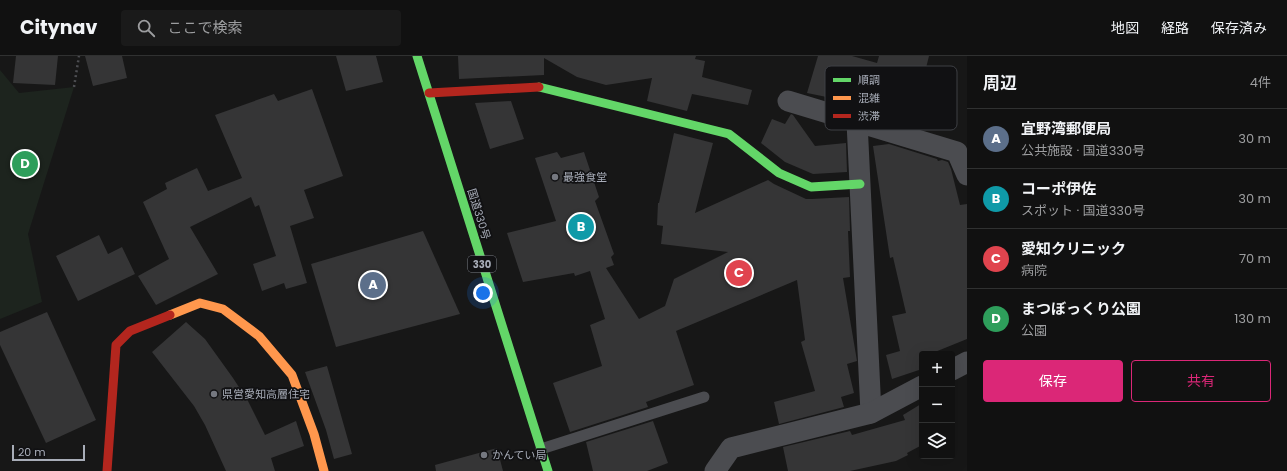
<!DOCTYPE html>
<html lang="ja">
<head>
<meta charset="utf-8">
<style>
  :root { --surface:#111; --page:#1a1a1a; --text:#f1f3f6; --muted:#9c9d9f; --line:#303131; --accent:#db2777 }
  body { margin:0; font-family:Poppins,"Noto Sans JP",sans-serif; background:var(--page); color:var(--text) }
  .controls { position:absolute; right:12px; bottom:12px; display:grid; overflow:hidden; border-radius:4px; box-shadow:0 4px 16px #0002 }
  .controls button { width:36px; height:36px; display:grid; place-items:center; padding:0; border:0; border-bottom:1px solid var(--line); background:var(--surface); color:var(--text); font:20px sans-serif }
  .scale { position:absolute; left:12px; bottom:10px; width:73px; box-sizing:border-box; padding-left:4px; border:2px solid #a8adb8; border-top:0; font-size:11px; line-height:14px; white-space:nowrap; color:#a8adb8; -webkit-text-stroke:3px #111113; paint-order:stroke }
  .you { position:absolute; left:483px; top:237px; width:14px; height:14px; margin:-10px; border:3px solid #fff; border-radius:50%; background:#1a73e8; box-shadow:0 0 0 6px #1a73e833 }
  .badge { display:grid; place-items:center; width:26px; height:26px; border-radius:50%; background:var(--accent); color:#fff; font-size:13px; font-weight:700 }
  .pin { position:absolute; translate:-50% -50%; border:2px solid #fff; box-shadow:0 1px 4px #0006 }
  .list { margin:0; padding:0; list-style:none }
  h2 { display:flex; justify-content:space-between; align-items:center; height:52px; margin:0; padding:0 16px; font-size:17px }
  h2 small { font-size:13px; font-weight:400; color:var(--muted) }
  .list li { display:grid; grid-template-columns:26px 1fr auto; gap:12px; align-items:center; box-sizing:border-box; height:60px; padding:0 16px; border-top:1px solid var(--line) }
  .list b { display:block; font-size:15px; white-space:nowrap }
  .list p { margin:0; font-size:13px; white-space:nowrap; color:var(--muted) }
  .list em { font-size:13px; font-style:normal; color:var(--muted) }
  .actions { display:flex; gap:8px; padding:12px 16px }
  .actions a { flex:1; padding:9px 0; border:1px solid var(--accent); border-radius:4px; text-align:center; font-size:14px; color:var(--accent) }
  .actions .main { background:var(--accent); color:#fff }
  .icon { flex:none; width:22px; height:22px; fill:none; stroke:currentColor; stroke-width:2; stroke-linecap:round; stroke-linejoin:round }
  .map { position:relative; flex:none; width:967px; height:415px; overflow:hidden }
  header { display:flex; align-items:center; gap:24px; box-sizing:border-box; height:56px; padding:0 20px; background:var(--surface); border-bottom:1px solid var(--line) }
  header strong { font-size:19px }
  nav { display:flex; gap:22px; margin-inline-start:auto; font-size:14px }
  .search { width:280px; height:36px; background:var(--page); display:flex; align-items:center; gap:10px; box-sizing:border-box; padding:0 14px; border-radius:4px; color:var(--muted); font-size:15px }
  main { display:flex }
  aside { flex:1; background:var(--surface) }
  .map>svg:first-child { display:block }
  .green { fill:#1d241e }
  .building { fill:#353536 }
  .lines { fill:none; stroke-linecap:round; stroke-linejoin:round }
  .path { stroke:#4d4e52; stroke-width:2.5; stroke-dasharray:2 3; stroke-linecap:butt }
  .lane { stroke:#4b4c50; stroke-width:11 }
  .street { stroke:#4b4c50; stroke-width:21 }
  .fast { stroke:#63d668; stroke-width:9 }
  .slow { stroke:#ff974d; stroke-width:9 }
  .jam { stroke:#b3261e; stroke-width:9 }
  .poi-dot { fill:#757880; stroke:#111113; stroke-width:1.5 }
  .labels { text-anchor:middle; stroke-width:3.5; stroke-linejoin:round; paint-order:stroke }
  .shield { fill:#111113; stroke:#7b7e86; stroke-width:1 }
  .shield-label { font-size:10px; font-weight:bold; fill:#a8adb8 }
  .poi-label { font-size:11px; fill:#a8adb8; stroke:#111113; text-anchor:start }
  .street-label { font-size:11px; fill:#a8adb8; stroke:#111113 }
  .key { fill:#111113; stroke:#3e4045; stroke-width:1 }
  .key-label { font-size:11px; fill:#a8adb8 }
</style>
</head>
<body>
<header>
<strong>Citynav</strong>
<div class="search"><svg class="icon" aria-label="search" viewBox="0 0 24 24"><circle cx="10" cy="10" r="6"/><path d="M15 15l6 6"/></svg>ここで検索</div>
<nav><a>地図</a><a>経路</a><a>保存済み</a></nav>
</header>
<main>
<div class="map">
<svg width="967" height="415" viewBox="0 0 967 415">
  <rect width="100%" height="100%" fill="#171717"/>
  <!-- green -->
  <path class="green" d="M 0,14 L 19,37 L 74,31 L 28,178 L 42,246 L 0,263 Z"/>
  <!-- building -->
  <g class="building">
    <path d="M 16,0 L 58,0 L 55,29 L 13,27 Z"/>
    <path d="M 85,0 L 122,0 L 127,22 L 93,30 Z"/>
    <path d="M 336,0 L 376,0 L 383,26 L 346,35 Z"/>
    <path d="M 458,0 L 696,0 L 695,3 L 705,5 L 702,21 L 752,34 L 748,49 L 692,38 L 687,55 L 647,45 L 652,22 L 606,29 L 577,21 L 544,2 L 544,19 L 459,23 Z"/>
    <path d="M 818,0 L 852,0 L 877,7 L 879,0 L 929,0 L 924,20 L 943,25 L 934,64 L 898,56 L 900,48 L 863,40 L 861,48 L 807,37 Z"/>
    <path d="M 312,33 L 343,120 L 304,134 L 314,162 L 290,170 L 307,227 L 286,233 L 284,227 L 262,235 L 253,208 L 276,200 L 259,149 L 255,151 L 251,141 L 190,171 L 218,218 L 156,249 L 138,220 L 169,203 L 143,146 L 167,133 L 165,127 L 197,112 L 208,135 L 242,122 L 215,59 L 274,38 L 278,45 Z"/>
    <path d="M 511,45 L 524,83 L 490,93 L 475,47 Z"/>
    <path d="M 791,58 L 793,59 L 815,90 L 846,87 L 847,116 L 813,118 L 785,106 L 761,87 L 772,63 L 785,68 Z"/>
    <path d="M 674,77 L 713,87 L 695,157 L 768,124 L 774,128 L 806,143 L 812,143 L 849,141 L 850,175 L 848,175 L 850,221 L 843,222 L 857,305 L 847,308 L 854,337 L 841,341 L 844,351 L 779,368 L 774,346 L 815,335 L 801,286 L 805,284 L 797,224 L 676,275 L 694,329 L 646,346 L 648,351 L 570,376 L 553,327 L 602,310 L 590,269 L 605,263 L 590,215 L 575,220 L 574,217 L 523,226 L 507,177 L 556,165 L 535,102 L 557,96 L 561,102 L 584,96 L 599,141 L 595,145 L 614,198 L 611,201 L 614,209 L 606,212 L 639,263 L 665,250 L 674,223 L 728,196 L 661,188 L 663,170 L 657,169 L 658,147 L 659,147 Z"/>
    <path d="M 889,88 L 937,103 L 938,105 L 942,104 L 948,106 L 951,113 L 960,149 L 967,148 L 967,283 L 930,298 L 922,298 L 922,313 L 892,323 L 886,299 L 900,295 L 892,260 L 906,257 L 893,201 L 890,202 L 873,90 Z"/>
    <path d="M 423,175 L 460,258 L 336,291 L 311,208 Z"/>
    <path d="M 99,179 L 108,198 L 122,191 L 135,218 L 78,245 L 56,200 Z"/>
    <path d="M 47,256 L 96,364 L 46,387 L 0,289 L 0,276 Z"/>
    <path d="M 186,266 L 205,283 L 233,322 L 248,345 L 265,379 L 296,365 L 304,390 L 271,402 L 275,415 L 226,415 L 205,369 L 194,350 L 152,296 Z"/>
    <path d="M 327,310 L 352,398 L 334,403 L 326,374 L 305,316 Z"/>
    <path d="M 921,348 L 922,389 L 907,397 L 908,399 L 896,405 L 850,415 L 788,415 L 783,391 L 850,375 L 852,379 L 905,364 L 903,359 Z"/>
    <path d="M 653,365 L 668,407 L 647,415 L 593,415 L 586,386 Z"/>
    <path d="M 497,392 L 503,415 L 436,415 L 435,409 Z"/>
  </g>
  <g class="lines">
    <!-- path -->
    <path class="path" d="M 74,31 L 79,0"/>
    <!-- lane -->
    <path class="lane" d="M 541,393 L 704,341"/>
    <!-- street -->
    <g class="street">
      <path d="M 788,45 L 957,96 L 967,119"/>
      <path d="M 857,66 L 871,357"/>
      <path d="M 952,314 L 967,306"/>
      <path d="M 715,415 L 731,392 L 871,357 L 922,330"/>
    </g>
    <!-- fast -->
    <g class="fast">
      <path d="M 417,0 L 548,415"/>
      <path d="M 539,31 L 729,78 L 779,117 L 811,131 L 860,128"/>
    </g>
    <!-- slow -->
    <path class="slow" d="M 170,259 L 200,247 L 223,253 L 259,280 L 292,319 L 314,378 L 324,415"/>
    <!-- jam -->
    <g class="jam">
      <path d="M 429,37 L 539,31"/>
      <path d="M 107,415 L 116,289 L 130,275 L 170,259"/>
    </g>
  </g>
  <!-- markers -->
  <g class="poi-dot">
    <circle cx="555" cy="121" r="4"/>
    <circle cx="214" cy="338" r="4"/>
    <circle cx="484" cy="399" r="4"/>
  </g>
  <g class="labels">
    <!-- shield labels -->
    <rect class="shield" x="468" y="200" width="28" height="16" rx="3"/>
    <g class="shield-label">
      <text x="482" y="212">330</text>
    </g>
    <!-- poi labels -->
    <g class="poi-label">
      <text x="563" y="125">最強食堂</text>
      <text x="222" y="342">県営愛知高層住宅</text>
      <text x="492" y="403">かんてい局</text>
    </g>
    <!-- street labels -->
    <g class="street-label">
      <text transform="translate(479 158) rotate(73)" y="4">国道330号</text>
    </g>
  </g>
  <!-- legend -->
  <rect x="825" y="10" width="132" height="64" rx="6" class="key"/>
  <rect x="833" y="22" width="18" height="4" fill="#63d668"/>
  <rect x="833" y="40" width="18" height="4" fill="#ff974d"/>
  <rect x="833" y="58" width="18" height="4" fill="#b3261e"/>
  <g class="key-label">
    <text x="858" y="28">順調</text>
    <text x="858" y="46">混雑</text>
    <text x="858" y="64">渋滞</text>
  </g>
</svg>
<div class="controls">
<button>+</button>
<button>−</button>
<button><svg class="icon" aria-label="layers" viewBox="0 0 24 24"><path d="M12 4l9 5-9 5-9-5zM3 14l9 5 9-5"/></svg></button>
</div>
<div class="scale">20 m</div>
<div class="you"></div>
<div class="pin badge" style="left:373px;top:229px;background:#5c6f8a">A</div>
<div class="pin badge" style="left:581px;top:171px;background:#0f9aa8">B</div>
<div class="pin badge" style="left:739px;top:217px;background:#e0444e">C</div>
<div class="pin badge" style="left:25px;top:108px;background:#2e9e5b">D</div>
</div>
<aside>
<h2>周辺<small>4件</small></h2>
<ul class="list">
<li><span class="badge" style="background:#5c6f8a">A</span><div><b>宜野湾郵便局</b><p>公共施設 · 国道330号</p></div><em>30 m</em></li>
<li><span class="badge" style="background:#0f9aa8">B</span><div><b>コーポ伊佐</b><p>スポット · 国道330号</p></div><em>30 m</em></li>
<li><span class="badge" style="background:#e0444e">C</span><div><b>愛知クリニック</b><p>病院</p></div><em>70 m</em></li>
<li><span class="badge" style="background:#2e9e5b">D</span><div><b>まつぼっくり公園</b><p>公園</p></div><em>130 m</em></li>
</ul>
<div class="actions"><a class="main">保存</a><a>共有</a></div>
</aside>
</main>
</body>
</html>
